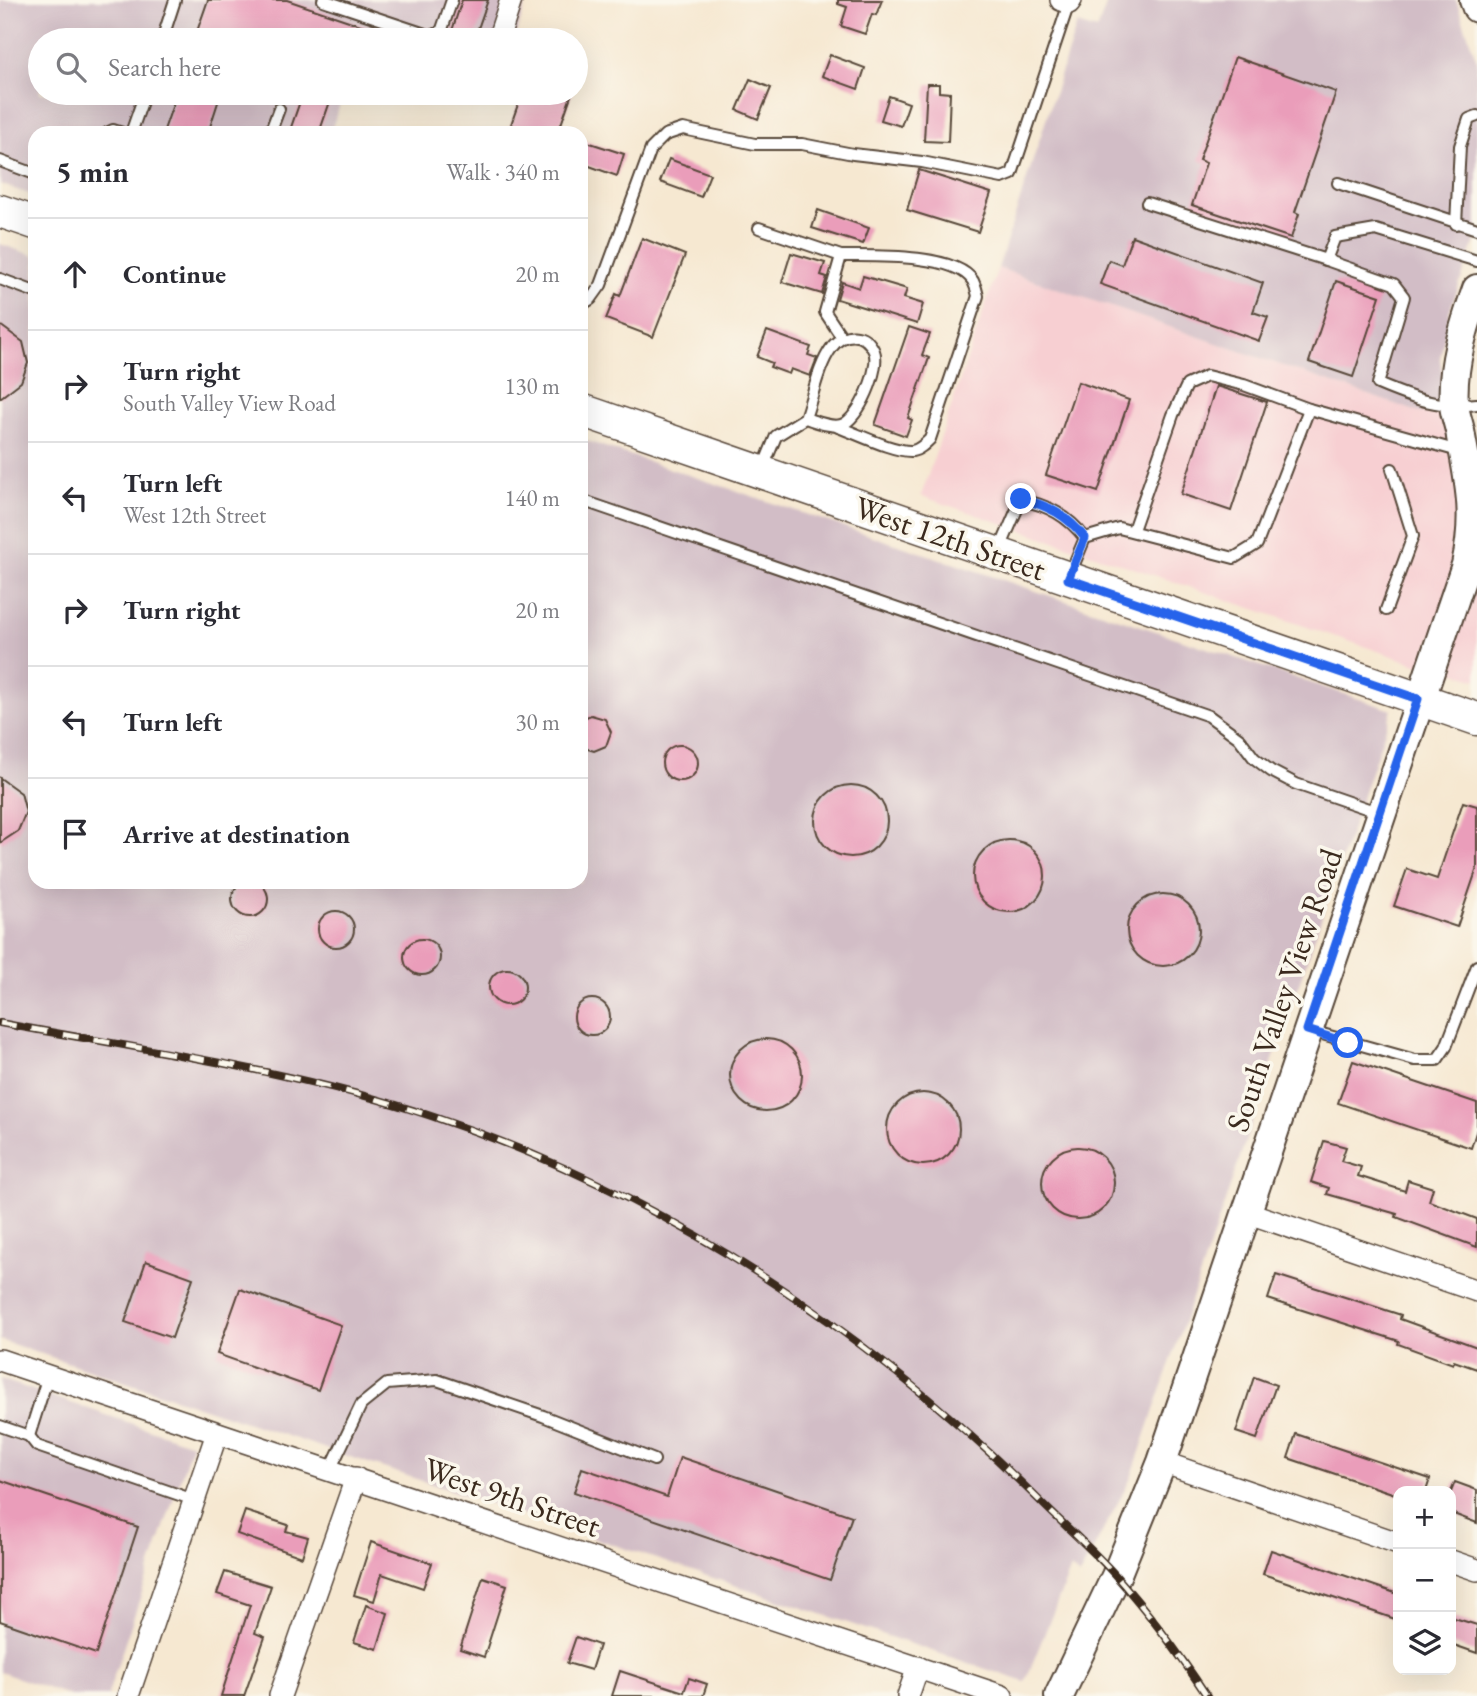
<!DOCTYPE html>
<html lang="en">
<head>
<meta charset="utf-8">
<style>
  :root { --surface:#fff; --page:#f2f2f3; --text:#2b2b33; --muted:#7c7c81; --line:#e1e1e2 }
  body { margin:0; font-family:"EB Garamond",serif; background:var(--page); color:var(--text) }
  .controls { position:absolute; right:21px; bottom:21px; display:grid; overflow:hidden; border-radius:14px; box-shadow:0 7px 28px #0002 }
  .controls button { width:63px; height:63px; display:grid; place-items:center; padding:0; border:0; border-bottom:2px solid var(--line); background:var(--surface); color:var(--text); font:35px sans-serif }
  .stop { position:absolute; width:21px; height:21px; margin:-16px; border:5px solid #2563eb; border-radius:50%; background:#fff }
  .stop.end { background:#2563eb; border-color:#fff; box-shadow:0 2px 7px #0008 }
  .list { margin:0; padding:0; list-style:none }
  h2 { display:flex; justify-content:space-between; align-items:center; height:91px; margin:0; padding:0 28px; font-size:30px }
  h2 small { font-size:23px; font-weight:400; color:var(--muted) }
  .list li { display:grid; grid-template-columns:46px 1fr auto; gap:21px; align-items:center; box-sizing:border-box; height:112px; padding:0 28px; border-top:2px solid var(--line) }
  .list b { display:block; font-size:26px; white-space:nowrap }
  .list p { margin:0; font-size:23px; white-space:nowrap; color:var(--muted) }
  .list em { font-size:23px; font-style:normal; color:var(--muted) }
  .icon { flex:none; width:38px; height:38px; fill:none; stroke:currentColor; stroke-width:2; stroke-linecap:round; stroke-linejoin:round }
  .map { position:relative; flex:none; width:1477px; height:1696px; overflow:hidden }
  .search { position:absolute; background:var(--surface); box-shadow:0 7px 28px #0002; left:28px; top:28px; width:560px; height:77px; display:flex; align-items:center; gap:18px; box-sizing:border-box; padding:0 24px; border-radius:38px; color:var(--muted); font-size:26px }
  .panel { position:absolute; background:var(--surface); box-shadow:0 7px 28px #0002; left:28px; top:126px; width:560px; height:763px; border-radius:21px }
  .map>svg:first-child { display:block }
  .built { fill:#f7cfd2 }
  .industrial { fill:#d2bdc6 }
  .building { fill:#ea9dba }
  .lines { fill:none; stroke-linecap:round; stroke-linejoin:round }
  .lane-casing { stroke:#574639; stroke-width:14 }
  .street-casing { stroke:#574639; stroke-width:24 }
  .secondary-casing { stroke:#574639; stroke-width:32 }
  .primary-casing { stroke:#574639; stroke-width:35 }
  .lane { stroke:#fff; stroke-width:10 }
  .street { stroke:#fff; stroke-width:21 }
  .secondary { stroke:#fff; stroke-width:28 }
  .primary { stroke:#fff; stroke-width:32 }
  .rail-casing { stroke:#3b2a1e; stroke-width:8 }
  .rail { stroke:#fbf7ec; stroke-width:5; stroke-dasharray:16; stroke-linecap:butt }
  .route { stroke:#2563eb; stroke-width:9 }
  .labels { text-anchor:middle; stroke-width:7; stroke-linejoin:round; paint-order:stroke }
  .street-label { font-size:32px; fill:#3b2a1e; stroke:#fbf7ec }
</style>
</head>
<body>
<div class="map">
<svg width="1477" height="1696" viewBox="0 0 1477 1696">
  <rect width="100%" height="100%" fill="#fbf7ec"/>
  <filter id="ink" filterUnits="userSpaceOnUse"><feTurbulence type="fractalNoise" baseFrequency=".0143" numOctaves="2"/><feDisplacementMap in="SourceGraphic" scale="14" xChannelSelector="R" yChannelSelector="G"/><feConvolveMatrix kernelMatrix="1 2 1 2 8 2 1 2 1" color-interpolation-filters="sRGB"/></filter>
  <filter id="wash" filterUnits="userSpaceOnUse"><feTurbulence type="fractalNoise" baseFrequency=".00686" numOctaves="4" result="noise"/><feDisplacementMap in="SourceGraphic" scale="28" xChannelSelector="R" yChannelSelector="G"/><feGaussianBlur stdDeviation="1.57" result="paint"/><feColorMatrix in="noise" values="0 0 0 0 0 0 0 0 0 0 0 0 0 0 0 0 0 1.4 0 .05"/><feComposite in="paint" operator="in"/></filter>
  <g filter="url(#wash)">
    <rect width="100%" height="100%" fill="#f6e8d1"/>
    <!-- built -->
    <g class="built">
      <path d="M 998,268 L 1421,413 L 1447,412 L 1464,541 L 1422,666 L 921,496 Z"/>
      <path d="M 1477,576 L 1477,680 L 1445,669 Z"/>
    </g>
    <!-- industrial -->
    <g class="industrial">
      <path d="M 0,0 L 527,0 L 514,40 L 40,40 L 40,93 L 344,93 L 330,133 L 35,133 L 35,196 L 0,184 Z"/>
      <path d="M 1108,0 L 1456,0 L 1477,61 L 1477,236 L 1450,310 L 1440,358 L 1447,412 L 1421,413 L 998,268 L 1077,24 L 1097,30 Z"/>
      <path d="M 0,244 L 35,256 L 35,882 L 581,882 L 581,439 L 1392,710 L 1131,1478 L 1079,1576 L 1071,1568 L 1025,1682 L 0,1340 Z"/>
      <path d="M 0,1379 L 192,1444 L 107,1696 L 71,1696 L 0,1672 Z"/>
    </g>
    <g id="blocks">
      <!-- building -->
      <g class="building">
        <path d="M 208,0 L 287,0 L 399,38 L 399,40 L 326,40 L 293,29 L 289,40 L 194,40 Z"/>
        <path d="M 462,0 L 488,0 L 474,40 L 449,40 Z"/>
        <path d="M 838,0 L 882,0 L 876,15 L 872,14 L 865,34 L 841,26 L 847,7 L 838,4 Z"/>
        <path d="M 830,55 L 865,68 L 858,89 L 822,76 Z"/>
        <path d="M 1235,57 L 1336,92 L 1295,212 L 1299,214 L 1291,238 L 1192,205 L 1206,163 L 1199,160 Z"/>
        <path d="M 750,79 L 771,88 L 758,119 L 737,110 Z"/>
        <path d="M 927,84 L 939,84 L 939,92 L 950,93 L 948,142 L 924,141 Z"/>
        <path d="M 177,93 L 221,93 L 208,133 L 164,130 Z"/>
        <path d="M 303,93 L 333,93 L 319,133 L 289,133 Z"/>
        <path d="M 522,93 L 572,93 L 558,133 L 508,133 Z"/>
        <path d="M 889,96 L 909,103 L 901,126 L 881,120 Z"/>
        <path d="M 581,140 L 624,154 L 617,176 L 581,163 Z"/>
        <path d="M 669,159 L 710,174 L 701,197 L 660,182 Z"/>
        <path d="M 919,170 L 991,193 L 978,232 L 907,210 Z"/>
        <path d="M 818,210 L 869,228 L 863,244 L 812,228 Z"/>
        <path d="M 1132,236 L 1263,283 L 1253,312 L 1268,317 L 1259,341 L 1100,284 L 1109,260 L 1122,265 Z"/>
        <path d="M 642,238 L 685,255 L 653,337 L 606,319 L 616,294 L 620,296 Z"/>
        <path d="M 791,253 L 825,263 L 821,275 L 827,277 L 822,294 L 782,282 Z"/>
        <path d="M 863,276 L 907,289 L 904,298 L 923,304 L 917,324 L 837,299 L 842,282 L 859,288 Z"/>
        <path d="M 1336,281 L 1380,296 L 1353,377 L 1309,362 Z"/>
        <path d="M 0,325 L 23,342 L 28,363 L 21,382 L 0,398 Z"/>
        <path d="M 909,327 L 930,334 L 922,355 L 929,358 L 908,418 L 912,420 L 906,436 L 875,425 Z"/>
        <path d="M 767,331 L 811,347 L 808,355 L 817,358 L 810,376 L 791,369 L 789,374 L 770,367 L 772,363 L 757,357 Z"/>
        <path d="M 1078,382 L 1129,400 L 1098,492 L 1046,475 Z"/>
        <path d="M 1216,386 L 1267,402 L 1231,511 L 1181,494 Z"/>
        <path d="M 591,715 L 605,719 L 611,732 L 606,746 L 594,751 L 581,747 L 581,719 Z"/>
        <circle cx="680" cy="763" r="18"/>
        <path d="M 0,778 L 21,793 L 26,812 L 18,831 L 0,843 Z"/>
        <circle cx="851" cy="821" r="36"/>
        <path d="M 1463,802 L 1477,806 L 1477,868 L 1457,927 L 1394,906 L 1407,869 L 1437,879 Z"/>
        <circle cx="1009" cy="876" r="36"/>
        <circle cx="250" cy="899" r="18"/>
        <circle cx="1163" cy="930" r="36"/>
        <circle cx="336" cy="929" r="18"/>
        <circle cx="422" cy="957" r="18"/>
        <circle cx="507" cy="987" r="18"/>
        <circle cx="592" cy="1017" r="18"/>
        <circle cx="766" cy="1075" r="36"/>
        <path d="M 1353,1061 L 1477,1103 L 1477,1129 L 1471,1148 L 1338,1103 Z"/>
        <circle cx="923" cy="1129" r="36"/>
        <path d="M 1324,1141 L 1346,1147 L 1341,1161 L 1361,1167 L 1358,1176 L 1405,1191 L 1408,1180 L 1433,1188 L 1429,1201 L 1477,1219 L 1477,1247 L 1396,1217 L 1397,1214 L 1327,1194 L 1329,1188 L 1311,1182 Z"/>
        <circle cx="1078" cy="1183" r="36"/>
        <path d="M 146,1261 L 193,1278 L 172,1338 L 125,1322 Z"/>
        <path d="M 1276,1275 L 1401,1315 L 1400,1319 L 1477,1347 L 1477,1369 L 1454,1361 L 1453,1364 L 1398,1344 L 1399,1341 L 1268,1299 Z"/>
        <path d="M 240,1289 L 341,1325 L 318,1390 L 217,1354 Z"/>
        <path d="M 1254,1377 L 1276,1385 L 1257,1439 L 1236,1432 Z"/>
        <path d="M 1296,1434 L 1430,1479 L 1426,1491 L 1398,1491 L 1398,1495 L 1288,1458 Z"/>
        <path d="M 680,1457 L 852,1516 L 830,1580 L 574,1492 L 582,1468 L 667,1497 Z"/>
        <path d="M 0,1480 L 138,1527 L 96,1654 L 0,1621 Z"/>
        <path d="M 1455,1482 L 1477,1490 L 1477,1523 L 1451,1513 L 1451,1492 Z"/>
        <path d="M 245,1511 L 288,1525 L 286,1531 L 308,1537 L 302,1557 L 237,1534 Z"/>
        <path d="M 371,1542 L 432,1563 L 423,1588 L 382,1574 L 374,1601 L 354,1595 Z"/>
        <path d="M 1271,1550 L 1398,1594 L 1398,1620 L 1263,1574 Z"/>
        <path d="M 225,1572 L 271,1586 L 255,1633 L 265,1637 L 244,1696 L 221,1696 L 250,1605 L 217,1594 Z"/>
        <path d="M 483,1577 L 507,1585 L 484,1657 L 460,1649 Z"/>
        <path d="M 366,1605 L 388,1613 L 377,1649 L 354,1642 Z"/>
        <path d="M 1451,1617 L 1477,1625 L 1477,1653 L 1451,1644 Z"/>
        <path d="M 576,1637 L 599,1645 L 591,1670 L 567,1663 Z"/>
        <path d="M 620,1671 L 684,1692 L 689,1678 L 707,1684 L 703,1696 L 612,1696 Z"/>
      </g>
    </g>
  </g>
  <g filter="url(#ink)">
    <use href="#blocks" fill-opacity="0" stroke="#574639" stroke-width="2"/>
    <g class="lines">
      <defs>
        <g id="lane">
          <path d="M 323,0 L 431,36 L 441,32 L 452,0"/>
          <path d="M 162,40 L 175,0"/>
          <path d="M 107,133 L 113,130 L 122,133"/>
          <path d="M 131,133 L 145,93"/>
          <path d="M 270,133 L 279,109"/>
          <path d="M 0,161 L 35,174"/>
          <path d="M 1338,183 L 1477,229"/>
          <path d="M 1147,203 L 1326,260 L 1335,237 L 1376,230 L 1477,261"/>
          <path d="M 1456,224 L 1460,146 L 1469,119 L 1477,116"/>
          <path d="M 759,228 L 841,256 L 825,312 L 841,336"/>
          <path d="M 1326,260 L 1394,284 L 1404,297 L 1378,384 C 1411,398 1440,409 1477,404"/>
          <path d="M 0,279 L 35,292"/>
          <path d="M 581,305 L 591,299 L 601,285 L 651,149 L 665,135 L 683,129 L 755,144 L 802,144 L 853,154 L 922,162 L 1002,178 L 1012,174 L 1069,3"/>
          <path d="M 838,427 C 856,433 893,452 912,451 C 919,450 925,444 930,439 L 978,296 C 977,291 975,285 973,281 C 956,253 870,256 841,256"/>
          <path d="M 762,470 L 776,436 L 805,418 C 815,421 831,428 841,425 C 859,420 881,368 874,351 C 865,330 843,332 832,347 C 818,366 813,396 805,418"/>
          <path d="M 581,500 L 1209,716 L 1239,738 L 1254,758 L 1271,771 L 1296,784 L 1380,813"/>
          <path d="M 1133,530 L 1173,415 L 1187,385 L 1207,376 L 1244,385 L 1309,409"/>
          <path d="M 999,551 L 1021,500 C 1048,505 1068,516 1085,538"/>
          <path d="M 1069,576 L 1085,538 L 1119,528 L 1234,558 L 1257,544 L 1309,409 L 1462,452"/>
          <path d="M 1386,610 L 1413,536 L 1392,469"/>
          <path d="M 1308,1030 L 1415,1060 L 1437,1060 L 1446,1047 L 1477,966"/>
          <path d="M 0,1426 L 29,1436 L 48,1376"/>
          <path d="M 29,1436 L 37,1446 L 194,1500"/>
          <path d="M 330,1470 L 361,1405 L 387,1384 L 437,1380 L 543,1416 L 654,1460"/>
        </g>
        <g id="street">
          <path d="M 1061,0 L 1069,3 L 1071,0"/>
          <path d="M 498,40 L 511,0"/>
          <path d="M 1246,1212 L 1477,1291"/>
          <path d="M 0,1360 L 1002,1696"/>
          <path d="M 1162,1462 L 1398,1543"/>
          <path d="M 1451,1561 L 1477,1570"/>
          <path d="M 128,1696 L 217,1433"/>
          <path d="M 280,1696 L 356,1478"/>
          <path d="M 908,1696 L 918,1667"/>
        </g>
        <g id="secondary">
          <path d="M 1474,0 L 1477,8"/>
          <path d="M 1059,1696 L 1116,1576 L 1162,1462 L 1466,565 C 1477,515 1470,486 1461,437 C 1460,426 1455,416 1454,405 C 1451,366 1464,326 1477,289"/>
        </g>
        <g id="primary">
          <path d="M 0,211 L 35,223"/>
          <path d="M 581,410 L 1477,719"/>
        </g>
      </defs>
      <!-- lane casing -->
      <use href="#lane" class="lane-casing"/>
      <!-- street casing -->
      <use href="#street" class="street-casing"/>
      <!-- secondary casing -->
      <use href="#secondary" class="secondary-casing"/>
      <!-- primary casing -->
      <use href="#primary" class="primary-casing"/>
      <!-- lane -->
      <use href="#lane" class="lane"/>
      <!-- street -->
      <use href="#street" class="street"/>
      <!-- secondary -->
      <use href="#secondary" class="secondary"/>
      <!-- primary -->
      <use href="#primary" class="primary"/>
      <defs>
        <path id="rail" d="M 0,1023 C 145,1050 294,1070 434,1117 C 664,1194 868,1330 1040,1501 C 1065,1526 1093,1550 1116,1576 C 1149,1613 1180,1655 1207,1696"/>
      </defs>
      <!-- rail casing -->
      <use href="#rail" class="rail-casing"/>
      <!-- rail -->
      <use href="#rail" class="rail"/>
    </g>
  </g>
  <g class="lines" filter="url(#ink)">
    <!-- route -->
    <path class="route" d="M 1021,499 C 1048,505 1068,516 1085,538 L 1068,579 L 1418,699 L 1307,1030 L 1348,1043"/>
  </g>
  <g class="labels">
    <!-- street labels -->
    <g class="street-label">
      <text transform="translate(950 538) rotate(19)" y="11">West 12th Street</text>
      <text transform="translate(1284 990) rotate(-71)" y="11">South Valley View Road</text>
      <text transform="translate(512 1497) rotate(19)" y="11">West 9th Street</text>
    </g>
  </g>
</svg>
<div class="controls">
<button>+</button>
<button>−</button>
<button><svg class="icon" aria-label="layers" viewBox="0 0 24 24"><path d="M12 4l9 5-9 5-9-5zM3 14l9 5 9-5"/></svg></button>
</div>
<div class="stop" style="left:1348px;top:1043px"></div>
<div class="stop end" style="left:1021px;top:499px"></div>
<div class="search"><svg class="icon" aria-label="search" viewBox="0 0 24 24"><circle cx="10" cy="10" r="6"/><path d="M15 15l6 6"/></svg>Search here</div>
<section class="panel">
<h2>5 min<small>Walk · 340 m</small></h2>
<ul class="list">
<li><svg class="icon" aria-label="ahead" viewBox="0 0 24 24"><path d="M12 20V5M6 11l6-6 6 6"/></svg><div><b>Continue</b></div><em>20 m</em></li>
<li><svg class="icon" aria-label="right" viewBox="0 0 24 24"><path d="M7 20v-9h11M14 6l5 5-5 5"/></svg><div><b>Turn right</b><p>South Valley View Road</p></div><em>130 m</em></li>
<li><svg class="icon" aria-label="left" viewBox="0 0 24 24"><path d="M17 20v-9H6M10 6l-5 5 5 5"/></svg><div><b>Turn left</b><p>West 12th Street</p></div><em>140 m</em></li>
<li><svg class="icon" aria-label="right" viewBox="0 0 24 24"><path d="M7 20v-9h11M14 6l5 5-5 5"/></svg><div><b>Turn right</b></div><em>20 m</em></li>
<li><svg class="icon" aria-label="left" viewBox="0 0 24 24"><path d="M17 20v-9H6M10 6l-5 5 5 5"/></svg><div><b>Turn left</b></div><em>30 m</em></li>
<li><svg class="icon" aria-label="arrive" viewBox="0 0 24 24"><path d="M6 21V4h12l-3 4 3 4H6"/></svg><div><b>Arrive at destination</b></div></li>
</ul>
</section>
</div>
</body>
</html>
